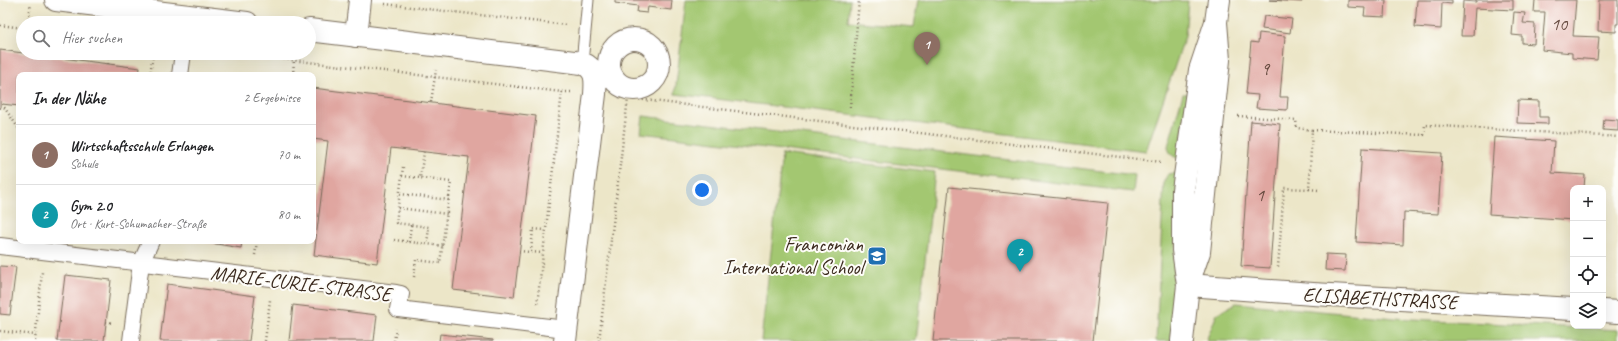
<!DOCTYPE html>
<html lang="de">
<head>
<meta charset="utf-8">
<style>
  :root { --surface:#fff; --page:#f2f2f2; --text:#202124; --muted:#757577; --line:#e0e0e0; --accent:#b45309 }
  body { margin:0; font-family:Caveat,sans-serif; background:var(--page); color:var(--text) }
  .controls { position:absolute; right:12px; bottom:12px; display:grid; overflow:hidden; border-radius:8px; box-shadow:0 4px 16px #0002 }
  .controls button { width:36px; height:36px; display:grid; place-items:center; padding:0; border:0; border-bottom:1px solid var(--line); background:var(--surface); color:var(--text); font:20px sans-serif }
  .you { position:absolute; left:702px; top:190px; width:14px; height:14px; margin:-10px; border:3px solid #fff; border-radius:50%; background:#1a73e8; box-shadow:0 0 0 6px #1a73e833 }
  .badge { display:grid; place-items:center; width:26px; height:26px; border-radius:50%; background:var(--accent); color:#fff; font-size:13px; font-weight:700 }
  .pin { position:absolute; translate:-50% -33px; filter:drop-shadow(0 1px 2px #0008) }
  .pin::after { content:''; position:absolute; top:21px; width:14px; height:12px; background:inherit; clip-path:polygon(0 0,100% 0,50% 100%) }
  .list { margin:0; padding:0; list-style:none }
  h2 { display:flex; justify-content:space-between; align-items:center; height:52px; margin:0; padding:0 16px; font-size:17px }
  h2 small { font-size:13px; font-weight:400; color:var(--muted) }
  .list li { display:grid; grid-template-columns:26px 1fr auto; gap:12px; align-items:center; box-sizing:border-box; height:60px; padding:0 16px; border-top:1px solid var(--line) }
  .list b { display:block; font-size:15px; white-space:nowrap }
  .list p { margin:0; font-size:13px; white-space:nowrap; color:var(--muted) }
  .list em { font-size:13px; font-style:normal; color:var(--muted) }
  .icon { flex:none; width:22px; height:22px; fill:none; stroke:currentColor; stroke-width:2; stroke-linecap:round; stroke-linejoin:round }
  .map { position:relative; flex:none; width:1618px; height:341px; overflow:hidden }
  .search { position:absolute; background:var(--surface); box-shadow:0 4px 16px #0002; left:16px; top:16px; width:300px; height:44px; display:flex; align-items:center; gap:10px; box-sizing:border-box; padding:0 14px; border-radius:22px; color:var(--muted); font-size:15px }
  .panel { position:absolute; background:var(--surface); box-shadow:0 4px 16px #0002; left:16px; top:72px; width:300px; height:172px; border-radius:8px }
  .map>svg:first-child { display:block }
  .green { fill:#a3c771; stroke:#6f7848 }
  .building { fill:#e0a6a0 }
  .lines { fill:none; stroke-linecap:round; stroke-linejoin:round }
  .service-casing { stroke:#796c5a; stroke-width:13 }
  .pedestrian-casing { stroke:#796c5a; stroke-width:18 }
  .minor-casing { stroke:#796c5a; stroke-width:24 }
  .secondary-casing { stroke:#796c5a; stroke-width:24 }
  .path { stroke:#796c5a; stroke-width:2.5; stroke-dasharray:1 3; stroke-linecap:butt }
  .service { stroke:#fff; stroke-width:11 }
  .pedestrian { stroke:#fff; stroke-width:16 }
  .minor { stroke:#fff; stroke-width:22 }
  .secondary { stroke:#fff; stroke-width:22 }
  .labels { text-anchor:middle; stroke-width:4; stroke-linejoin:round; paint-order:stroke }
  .number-label { font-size:18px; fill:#64493e }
  .poi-label { font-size:20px; fill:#3b2a1e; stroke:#fdfcf7; text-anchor:end }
  .street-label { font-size:20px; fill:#3b2a1e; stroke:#fdfcf7 }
</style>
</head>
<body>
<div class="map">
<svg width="1618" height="341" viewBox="0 0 1618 341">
  <rect width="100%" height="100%" fill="#fdfcf7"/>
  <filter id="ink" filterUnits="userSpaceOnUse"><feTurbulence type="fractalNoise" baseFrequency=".025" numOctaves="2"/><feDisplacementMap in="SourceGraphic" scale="8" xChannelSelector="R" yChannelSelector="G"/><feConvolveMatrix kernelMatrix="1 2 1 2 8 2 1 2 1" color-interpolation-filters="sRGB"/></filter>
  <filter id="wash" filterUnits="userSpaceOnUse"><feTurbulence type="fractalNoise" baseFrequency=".012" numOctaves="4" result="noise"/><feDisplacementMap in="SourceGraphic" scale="16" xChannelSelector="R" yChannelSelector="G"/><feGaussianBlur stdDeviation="0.9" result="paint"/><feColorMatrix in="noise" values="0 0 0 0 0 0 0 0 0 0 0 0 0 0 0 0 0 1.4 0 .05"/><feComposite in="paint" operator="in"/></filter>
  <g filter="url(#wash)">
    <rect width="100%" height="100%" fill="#ece6c8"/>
    <!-- green -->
    <g class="green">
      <path d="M 686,0 L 850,0 L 848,21 L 914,27 L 918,0 L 1188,1 L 1185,36 L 1146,151 L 675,94 Z"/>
      <path d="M 1183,94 L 1188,94 L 1179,158 C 1172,157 1169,153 1168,146 Z"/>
      <path d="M 643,116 L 1135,175 L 1133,192 L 641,133 Z"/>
      <path d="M 782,154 L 935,172 L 916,341 L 761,341 Z"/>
      <path d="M 1178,173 L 1171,341 L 1156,341 L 1164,181 L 1168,174 Z"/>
      <path d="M 1236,303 L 1394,318 L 1618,330 L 1618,341 L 1206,341 L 1217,314 Z"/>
    </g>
    <g id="blocks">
      <!-- building -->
      <g class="building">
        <path d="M 615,0 L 672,0 L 671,10 L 648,7 L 647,13 L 637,12 L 638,6 L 615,3 Z"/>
        <path d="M 1269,0 L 1302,0 L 1302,2 Z"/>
        <path d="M 1348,0 L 1386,0 L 1385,17 L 1364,16 L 1365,8 L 1348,7 Z"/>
        <path d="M 1417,0 L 1452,0 L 1452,4 L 1442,3 L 1441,29 L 1415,27 Z"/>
        <path d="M 1476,0 L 1513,0 L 1513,10 L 1475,8 L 1473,36 L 1461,36 L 1463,1 L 1476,2 Z"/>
        <path d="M 1535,0 L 1576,0 L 1573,36 L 1599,37 L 1597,60 L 1572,58 L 1572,53 L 1542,50 L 1545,12 L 1534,12 Z"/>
        <path d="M 1599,0 L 1618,0 L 1618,24 L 1616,24 L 1616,32 L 1598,31 Z"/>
        <path d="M 1514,12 L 1525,13 L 1523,23 L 1535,24 L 1534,44 L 1522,43 L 1522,36 L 1512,35 Z"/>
        <path d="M 1264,16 L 1292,19 L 1290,33 L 1262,29 Z"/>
        <path d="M 1259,33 L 1285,36 L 1280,97 L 1288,97 L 1287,110 L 1256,108 L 1258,95 L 1246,94 L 1251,42 L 1258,43 Z"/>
        <path d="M 0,50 L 140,68 L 139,75 L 19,75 L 19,106 L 2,104 L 0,109 Z"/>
        <path d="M 313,88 L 536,116 L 514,297 L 453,290 L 469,157 L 391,148 L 377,263 L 314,255 L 328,141 L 313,139 Z"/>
        <path d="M 1518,100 L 1539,101 L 1539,117 L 1548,117 L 1548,124 L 1517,123 Z"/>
        <path d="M 1604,119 L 1618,120 L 1618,131 L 1603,130 Z"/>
        <path d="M 1251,121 L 1280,124 L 1270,268 L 1241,266 Z"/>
        <path d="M 1494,137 L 1554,141 L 1552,173 L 1585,175 L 1584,188 L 1573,188 L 1573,220 L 1489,214 Z"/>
        <path d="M 1362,148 L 1442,153 L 1438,214 L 1404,212 L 1403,245 L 1356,242 Z"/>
        <path d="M 949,187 L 1108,203 L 1093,341 L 933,341 Z"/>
        <path d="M 198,241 L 242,241 L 241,248 Z"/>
        <path d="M 1326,254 L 1346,255 L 1345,271 L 1325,270 Z"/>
        <path d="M 0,266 L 16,267 L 10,315 L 0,314 Z"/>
        <path d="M 65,275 L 111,280 L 104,341 L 57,341 Z"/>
        <path d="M 167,284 L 255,296 L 249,341 L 160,341 Z"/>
        <path d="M 293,305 L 377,315 L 374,341 L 289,341 Z"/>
        <path d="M 440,334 L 493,340 L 493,341 L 439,341 Z"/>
      </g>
    </g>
  </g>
  <g filter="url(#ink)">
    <use href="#blocks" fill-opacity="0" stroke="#796c5a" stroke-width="1"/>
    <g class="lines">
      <defs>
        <path id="service" d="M 582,63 L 588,0"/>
        <g id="pedestrian">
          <path d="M 180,75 L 183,53"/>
          <path d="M 0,246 L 396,293 L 401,294 L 398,309 L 566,329"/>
          <path d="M 131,341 L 141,263 L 151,241"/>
        </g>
        <g id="minor">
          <path d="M 56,0 L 247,23"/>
          <path d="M 309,30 L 582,63 C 597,69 596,80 595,94 L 565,341"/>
          <path d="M 356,36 L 360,0"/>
          <circle cx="634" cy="64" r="25"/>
          <path d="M 1188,285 L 1313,294 L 1573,309"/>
          <path d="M 1603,311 L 1618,312"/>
        </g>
        <g id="secondary">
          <path d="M 1190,278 L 1199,252 L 1219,60 L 1216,22 L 1219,0"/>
          <path d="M 1182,341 L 1188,285 L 1183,250 L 1183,190 L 1200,70 L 1216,22"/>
        </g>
      </defs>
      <!-- service casing -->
      <use href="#service" class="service-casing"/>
      <!-- pedestrian casing -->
      <use href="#pedestrian" class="pedestrian-casing"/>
      <!-- minor casing -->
      <use href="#minor" class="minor-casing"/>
      <!-- secondary casing -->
      <use href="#secondary" class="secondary-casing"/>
      <!-- path -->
      <g class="path">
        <path d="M 385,4 L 566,25"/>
        <path d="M 28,23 L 31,4"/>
        <path d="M 0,25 L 23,28"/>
        <path d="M 232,53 L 562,92 L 537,305"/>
        <path d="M 49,56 L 49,53"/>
        <path d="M 108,64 L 109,53"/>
        <path d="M 150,75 L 153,53"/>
        <path d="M 293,75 L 294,60"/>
        <path d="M 562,92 L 571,92"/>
        <path d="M 619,97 L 1162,162"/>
        <path d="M 431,102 L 436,70"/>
        <path d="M 2,104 L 19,129"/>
        <path d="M 850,107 L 859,0"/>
        <path d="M 1238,116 L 1296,120 L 1297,128 L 1312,130 L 1309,189 L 1284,188 L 1278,267"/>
        <path d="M 1312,130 L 1424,135 L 1425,125 L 1618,137"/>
        <path d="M 403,167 L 396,223 L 429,227 L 427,244"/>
        <path d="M 402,176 L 420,178"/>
        <path d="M 1309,189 L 1319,190"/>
        <path d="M 400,194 L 449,200"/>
        <path d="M 398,208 L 447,214"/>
        <path d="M 394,240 L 443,246"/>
        <path d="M 409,242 L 411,225"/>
        <path d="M 519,251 L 531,252 L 533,229 L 545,230"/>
        <path d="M 531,252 L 543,253"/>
        <path d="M 255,255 L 257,241"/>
        <path d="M 414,277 L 416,260 L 440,263 L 451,182 L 420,178 L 424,152"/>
        <path d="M 106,322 L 113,323"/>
        <path d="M 0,331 L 36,335"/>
        <path d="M 35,341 L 42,272"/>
        <path d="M 265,341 L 270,300"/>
        <path d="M 394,341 L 396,329"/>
        <path d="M 599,341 L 628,98"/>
      </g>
      <!-- service -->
      <use href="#service" class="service"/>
      <!-- pedestrian -->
      <use href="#pedestrian" class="pedestrian"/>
      <!-- minor -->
      <use href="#minor" class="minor"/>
      <!-- secondary -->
      <use href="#secondary" class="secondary"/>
    </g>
  </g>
  <!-- icons -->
  <defs>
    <symbol id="school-square" viewBox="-11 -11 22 22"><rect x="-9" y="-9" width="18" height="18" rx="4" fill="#1f6fb2" stroke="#fdfcf7"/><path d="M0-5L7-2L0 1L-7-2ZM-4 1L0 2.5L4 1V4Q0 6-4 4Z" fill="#fff"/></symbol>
  </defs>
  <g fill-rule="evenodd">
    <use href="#school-square" x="866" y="245" width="22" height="22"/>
  </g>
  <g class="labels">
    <!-- number labels -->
    <g class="number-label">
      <text x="1559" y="30">10</text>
      <text x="1265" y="75">9</text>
      <text x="1260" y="201">1</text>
    </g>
    <!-- poi labels -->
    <g class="poi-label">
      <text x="863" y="251">Franconian<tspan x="863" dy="23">International School</tspan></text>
    </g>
    <!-- street labels -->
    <g class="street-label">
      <text transform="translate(301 283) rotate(7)" y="7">MARIE-CURIE-STRASSE</text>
      <text transform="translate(1380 298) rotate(3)" y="7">ELISABETHSTRASSE</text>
    </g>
  </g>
</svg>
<div class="controls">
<button>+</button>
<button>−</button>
<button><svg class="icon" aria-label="locate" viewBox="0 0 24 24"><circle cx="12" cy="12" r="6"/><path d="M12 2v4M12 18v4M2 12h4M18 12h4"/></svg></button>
<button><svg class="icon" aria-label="layers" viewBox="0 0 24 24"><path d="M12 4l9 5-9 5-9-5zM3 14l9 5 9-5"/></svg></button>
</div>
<div class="you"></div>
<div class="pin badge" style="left:927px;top:65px;background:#8d6e63">1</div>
<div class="pin badge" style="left:1020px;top:272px;background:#0f9aa8">2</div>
<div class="search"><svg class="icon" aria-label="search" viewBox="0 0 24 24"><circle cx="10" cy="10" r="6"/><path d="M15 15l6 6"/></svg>Hier suchen</div>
<section class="panel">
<h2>In der Nähe<small>2 Ergebnisse</small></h2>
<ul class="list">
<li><span class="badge" style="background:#8d6e63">1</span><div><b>Wirtschaftsschule Erlangen</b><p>Schule</p></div><em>70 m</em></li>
<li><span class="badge" style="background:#0f9aa8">2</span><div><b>Gym 2.0</b><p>Ort · Kurt-Schumacher-Straße</p></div><em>80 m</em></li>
</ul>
</section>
</div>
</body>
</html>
